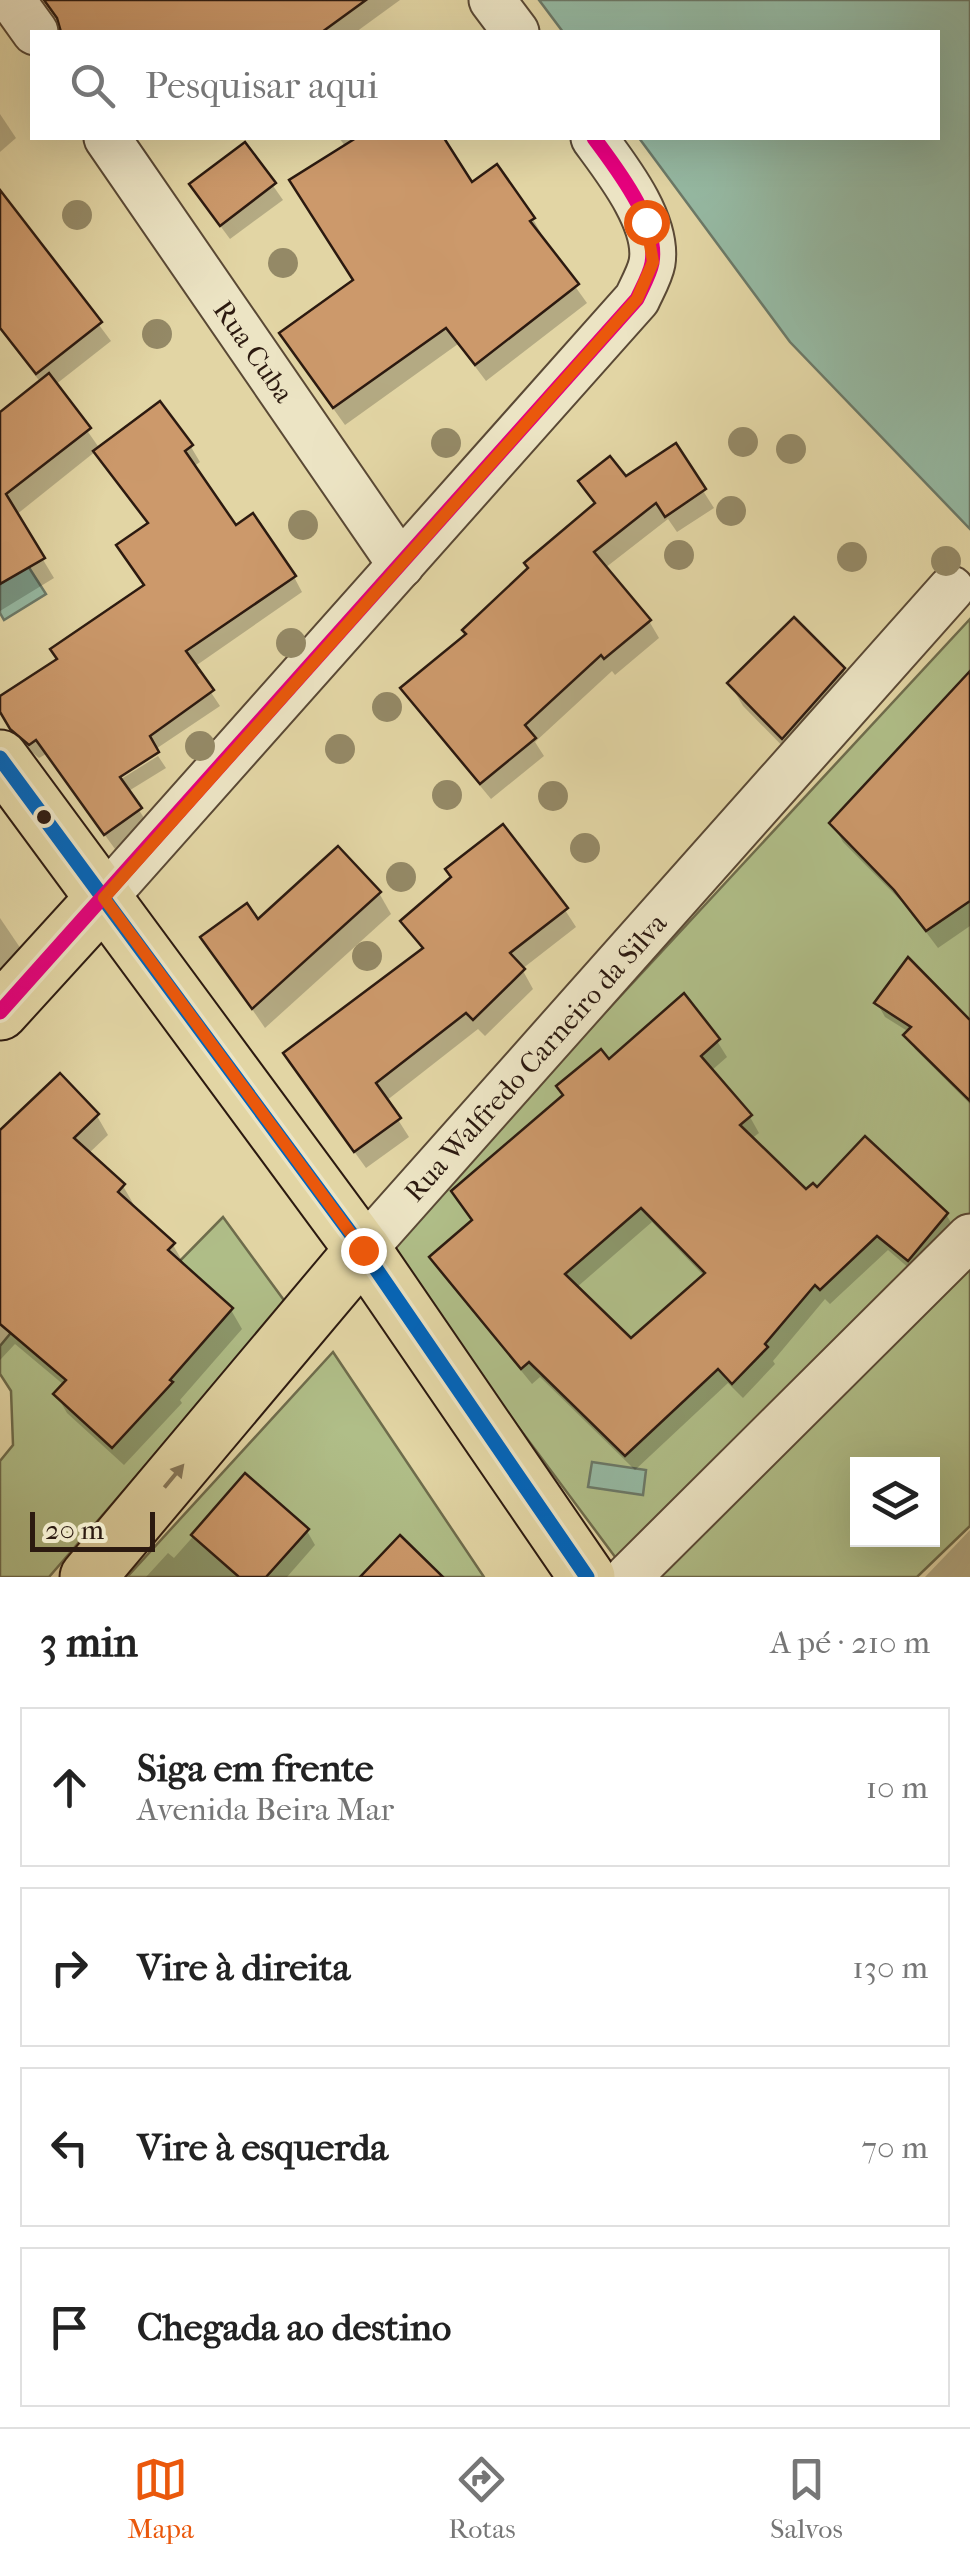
<!DOCTYPE html>
<html lang="pt">
<head>
<meta charset="utf-8">
<style>
  :root { --surface:#fff; --page:#f6f6f6; --text:#222; --muted:#767676; --line:#e0e0e0; --accent:#ea580c }
  body { margin:0; font-family:"IM FELL French Canon",serif; background:var(--page); color:var(--text) }
  .controls { position:absolute; right:30px; bottom:30px; display:grid; overflow:hidden; border-radius:0px; box-shadow:0 10px 40px #0002 }
  .controls button { width:90px; height:90px; display:grid; place-items:center; padding:0; border:0; border-bottom:2px solid var(--line); background:var(--surface); color:var(--text); font:50px sans-serif }
  .scale { position:absolute; left:30px; bottom:25px; width:125px; box-sizing:border-box; padding-left:10px; border:5px solid #2c1a10; border-top:0; font-size:28px; line-height:35px; white-space:nowrap; color:#2c1a10; -webkit-text-stroke:8px #ece4c4; paint-order:stroke }
  .stop { position:absolute; width:30px; height:30px; margin:-22px; border:8px solid #ea580c; border-radius:50%; background:#fff }
  .stop.end { background:#ea580c; border-color:#fff; box-shadow:0 2px 10px #0008 }
  .list { margin:0; padding:0; list-style:none }
  h2 { display:flex; justify-content:space-between; align-items:center; height:130px; margin:0; padding:0 40px; font-size:42px }
  h2 small { font-size:32px; font-weight:400; color:var(--muted) }
  .list li { display:grid; grid-template-columns:65px 1fr auto; gap:30px; align-items:center; box-sizing:border-box; height:160px; margin:0 20px 20px; padding:0 20px; border:2px solid var(--line); border-radius:0px }
  .list b { display:block; font-size:38px; white-space:nowrap }
  .list p { margin:0; font-size:32px; white-space:nowrap; color:var(--muted) }
  .list em { font-size:32px; font-style:normal; color:var(--muted) }
  .icon { flex:none; width:55px; height:55px; fill:none; stroke:currentColor; stroke-width:2; stroke-linecap:round; stroke-linejoin:round }
  .map { position:relative; flex:none; width:970px; height:1577px; overflow:hidden }
  .search { position:absolute; background:var(--surface); box-shadow:0 10px 40px #0002; left:30px; right:30px; top:30px; height:110px; display:flex; align-items:center; gap:25px; box-sizing:border-box; padding:0 35px; border-radius:0px; color:var(--muted); font-size:38px }
  .sheet { height:850px; background:var(--surface) }
  nav { display:flex; justify-content:space-around; align-items:center; box-sizing:border-box; height:140px; border-top:2px solid var(--line); background:var(--surface); font-size:28px; color:var(--muted) }
  nav a { display:grid; justify-items:center; gap:5px }
  nav .on { color:var(--accent) }
  .map>svg:first-child { display:block }
  .green { fill:#b0be88; stroke:#6e6c4c; stroke-width:2.5; fill-rule:evenodd }
  .water { fill:#95b9a3; stroke:#6b7968; stroke-width:2.5 }
  .shadow { fill:#0003; fill-rule:evenodd }
  .building { fill:#cc996b; stroke:#2c1a10; stroke-width:2.5; fill-rule:evenodd }
  .lines { fill:none; stroke-linecap:round; stroke-linejoin:round }
  .minor-casing { stroke:#5a4935; stroke-width:49 }
  .major-casing { stroke:#2c1a10; stroke-width:59 }
  .minor { stroke:#ece4c4; stroke-width:45 }
  .major { stroke:#e2d5a4; stroke-width:55 }
  .bus-1-casing { stroke:#ece4c4; stroke-width:22 }
  .bus-2-casing { stroke:#ece4c4; stroke-width:22 }
  .bus-1 { stroke:#0065bd; stroke-width:15 }
  .bus-2 { stroke:#e5007d; stroke-width:15 }
  .tree { fill:#948966 }
  .oneway { fill:#87785a }
  .route { stroke:#ea580c; stroke-width:12 }
  .bus-dot { fill:#2c1a10; stroke:#ece4c4; stroke-width:4 }
  .labels { text-anchor:middle; stroke-width:8; stroke-linejoin:round; paint-order:stroke }
  .street-label { font-size:28px; fill:#2c1a10; stroke:#ece4c4 }
</style>
</head>
<body>
<div class="map">
<svg width="970" height="1577" viewBox="0 0 970 1577">
  <rect width="100%" height="100%" fill="#e2d5a4"/>
  <filter id="stains"><feTurbulence type="fractalNoise" baseFrequency=".002" numOctaves="4"/><feColorMatrix values="0 0 0 0 .2 0 0 0 0 .09 0 0 0 0 .02 0 0 0 .5 -.17"/></filter>
  <radialGradient id="worn" r=".72"><stop offset=".6" stop-color="#630" stop-opacity="0"/><stop offset="1" stop-color="#630" stop-opacity=".3"/></radialGradient>
  <!-- green -->
  <g class="green">
    <path d="M 970,619 L 970,1526 L 917,1577 L 630,1577 L 386,1249 ZM 858,1464 L 932,1464 L 932,1540 L 858,1540 Z"/>
    <path d="M 223,1217 L 286,1303 L 49,1577 L 0,1577 L 0,1461 L 13,1445 L 11,1391 L 0,1374 L 0,1346 L 14,1329 L 65,1378 Z"/>
    <path d="M 333,1352 L 484,1577 L 127,1577 Z"/>
  </g>
  <!-- water -->
  <g class="water">
    <path d="M 539,0 L 970,0 L 970,529 L 790,342 L 639,138 L 938,138 L 938,32 L 563,32 Z"/>
    <path d="M 28,566 L 46,594 L 4,620 L 0,613 L 0,584 Z"/>
    <path d="M 592,1462 L 646,1470 L 643,1495 L 588,1487 Z"/>
  </g>
  <!-- shadow -->
  <g class="shadow">
    <path d="M 59,0 L 400,0 L 356,32 L 62,32 Z"/>
    <path d="M 0,114 L 16,138 L 0,152 Z"/>
    <path d="M 339,138 L 425,138 L 430,145 L 441,138 L 471,185 L 533,219 L 543,237 L 541,239 L 587,303 L 486,381 L 458,344 L 345,425 L 292,351 L 355,282 L 346,147 Z"/>
    <path d="M 245,146 L 283,200 L 230,239 L 201,200 Z"/>
    <path d="M 13,210 L 111,341 L 55,385 L 100,449 L 160,404 L 191,447 L 200,462 L 193,467 L 235,529 L 294,577 L 302,592 L 194,667 L 220,706 L 108,781 L 110,786 L 158,756 L 166,768 L 127,792 L 148,824 L 115,849 L 46,754 L 39,758 L 22,744 L 0,708 L 0,699 L 60,660 L 146,587 L 150,525 L 96,451 L 16,515 L 54,578 L 0,611 L 0,415 L 41,383 L 0,329 L 0,220 Z"/>
    <path d="M 675,447 L 714,508 L 677,532 L 668,519 L 605,568 L 649,621 L 659,638 L 615,675 L 612,671 L 535,742 L 544,756 L 491,799 L 413,705 L 403,688 L 468,635 L 596,505 L 581,482 L 626,480 Z"/>
    <path d="M 843,670 L 856,692 L 796,760 L 743,706 L 730,684 Z"/>
    <path d="M 970,690 L 970,926 L 938,948 L 908,908 L 843,842 L 832,823 Z"/>
    <path d="M 379,893 L 391,914 L 265,1028 L 203,938 Z"/>
    <path d="M 565,910 L 576,927 L 522,969 L 533,989 L 485,1036 L 478,1029 L 386,1101 L 409,1137 L 366,1168 L 297,1072 L 423,951 L 403,921 Z"/>
    <path d="M 0,918 L 23,952 L 0,970 Z"/>
    <path d="M 877,1003 L 970,1023 L 970,1104 L 915,1049 L 907,1035 L 909,1032 L 885,1017 Z"/>
    <path d="M 717,1041 L 727,1057 L 711,1071 L 750,1117 L 759,1133 L 751,1139 L 806,1192 L 946,1214 L 955,1230 L 918,1276 L 888,1250 L 830,1304 L 825,1299 L 773,1361 L 775,1364 L 743,1398 L 728,1383 L 635,1470 L 540,1377 L 532,1384 L 441,1273 L 432,1257 L 474,1222 L 609,1062 ZM 652,1222 L 705,1277 L 631,1341 L 576,1288 Z"/>
    <path d="M 60,1077 L 97,1116 L 108,1135 L 88,1154 L 123,1186 L 134,1205 L 131,1207 L 173,1245 L 184,1264 L 181,1266 L 231,1310 L 242,1329 L 180,1400 L 182,1403 L 124,1465 L 67,1413 L 56,1394 L 64,1385 L 15,1344 L 0,1360 L 0,1133 Z"/>
    <path d="M 246,1477 L 307,1531 L 315,1545 L 287,1577 L 146,1577 L 168,1553 L 174,1558 Z"/>
    <path d="M 970,1530 L 970,1577 L 925,1577 Z"/>
  </g>
  <!-- building -->
  <g class="building">
    <path d="M 44,0 L 366,0 L 322,32 L 61,32 L 57,18 Z"/>
    <path d="M 356,138 L 444,138 L 472,182 L 497,164 L 535,218 L 530,221 L 579,284 L 475,365 L 446,328 L 333,408 L 279,333 L 353,280 L 289,180 Z"/>
    <path d="M 245,142 L 276,183 L 220,226 L 189,184 Z"/>
    <path d="M 0,190 L 102,322 L 36,374 L 0,328 Z"/>
    <path d="M 49,373 L 91,428 L 6,494 L 45,558 L 0,584 L 0,412 Z"/>
    <path d="M 160,401 L 193,445 L 185,451 L 236,525 L 253,513 L 296,576 L 186,651 L 214,690 L 150,736 L 159,752 L 120,777 L 142,808 L 104,835 L 36,740 L 29,745 L 10,729 L 0,712 L 0,696 L 57,659 L 50,649 L 144,585 L 116,545 L 148,523 L 93,451 Z"/>
    <path d="M 676,443 L 706,489 L 665,517 L 656,503 L 594,552 L 651,620 L 604,659 L 601,655 L 525,725 L 536,738 L 480,784 L 400,688 L 466,634 L 462,630 L 528,568 L 524,563 L 595,503 L 578,481 L 610,456 L 626,476 Z"/>
    <path d="M 794,617 L 845,668 L 782,739 L 727,683 Z"/>
    <path d="M 970,671 L 970,901 L 926,931 L 894,890 L 829,823 Z"/>
    <path d="M 503,824 L 568,908 L 510,953 L 525,969 L 473,1020 L 466,1013 L 376,1083 L 401,1118 L 354,1152 L 283,1053 L 423,948 L 400,921 L 451,877 L 445,869 Z"/>
    <path d="M 338,846 L 381,892 L 252,1009 L 200,937 L 247,903 L 258,919 Z"/>
    <path d="M 908,957 L 970,1020 L 970,1101 L 903,1035 L 911,1027 L 874,1003 Z"/>
    <path d="M 684,993 L 720,1039 L 701,1056 L 752,1115 L 740,1125 L 806,1189 L 813,1183 L 817,1187 L 865,1136 L 948,1213 L 908,1261 L 877,1236 L 820,1290 L 815,1285 L 765,1344 L 768,1347 L 732,1384 L 718,1369 L 625,1456 L 529,1362 L 521,1369 L 429,1257 L 472,1220 L 451,1191 L 563,1095 L 556,1086 L 601,1049 L 609,1059 ZM 641,1208 L 705,1273 L 631,1338 L 565,1274 Z"/>
    <path d="M 60,1073 L 99,1114 L 74,1138 L 125,1184 L 118,1192 L 175,1243 L 168,1250 L 233,1308 L 170,1380 L 173,1382 L 112,1448 L 53,1394 L 66,1380 L 0,1324 L 0,1130 Z"/>
    <path d="M 245,1473 L 309,1529 L 266,1577 L 239,1577 L 191,1535 Z"/>
    <path d="M 400,1535 L 443,1577 L 360,1577 Z"/>
  </g>
  <g class="lines">
    <defs>
      <g id="minor">
        <path d="M 12,0 L 35,32"/>
        <path d="M 492,0 L 516,32"/>
        <path d="M 107,138 L 401,565"/>
        <path d="M 104,898 L 637,299 C 642,288 650,274 652,263 C 659,222 616,168 594,138"/>
        <path d="M 363,1250 L 951,589"/>
        <path d="M 628,1577 L 970,1237"/>
      </g>
      <g id="major">
        <path d="M 0,758 L 363,1250 L 587,1577"/>
        <path d="M 0,1012 L 104,898"/>
        <path d="M 88,1577 L 363,1250"/>
      </g>
    </defs>
    <!-- minor casing -->
    <use href="#minor" class="minor-casing"/>
    <!-- major casing -->
    <use href="#major" class="major-casing"/>
    <!-- minor -->
    <use href="#minor" class="minor"/>
    <!-- major -->
    <use href="#major" class="major"/>
    <defs>
      <path id="bus-1" d="M 0,758 L 363,1250 L 587,1577"/>
      <path id="bus-2" d="M 0,1012 L 637,299 C 642,288 650,274 652,263 C 659,222 616,168 594,138"/>
    </defs>
    <!-- bus-1 casing -->
    <use href="#bus-1" class="bus-1-casing"/>
    <!-- bus-2 casing -->
    <use href="#bus-2" class="bus-2-casing"/>
    <!-- bus-1 -->
    <use href="#bus-1" class="bus-1"/>
    <!-- bus-2 -->
    <use href="#bus-2" class="bus-2"/>
  </g>
  <!-- trees -->
  <g class="tree">
    <circle cx="77" cy="215" r="15"/>
    <circle cx="283" cy="263" r="15"/>
    <circle cx="157" cy="334" r="15"/>
    <circle cx="743" cy="442" r="15"/>
    <circle cx="446" cy="443" r="15"/>
    <circle cx="791" cy="449" r="15"/>
    <circle cx="731" cy="511" r="15"/>
    <circle cx="303" cy="525" r="15"/>
    <circle cx="679" cy="555" r="15"/>
    <circle cx="852" cy="557" r="15"/>
    <circle cx="946" cy="561" r="15"/>
    <circle cx="291" cy="643" r="15"/>
    <circle cx="387" cy="707" r="15"/>
    <circle cx="200" cy="746" r="15"/>
    <circle cx="340" cy="749" r="15"/>
    <circle cx="447" cy="795" r="15"/>
    <circle cx="553" cy="796" r="15"/>
    <circle cx="585" cy="848" r="15"/>
    <circle cx="401" cy="877" r="15"/>
    <circle cx="367" cy="956" r="15"/>
  </g>
  <!-- one-way arrows -->
  <defs><path id="oneway-solid" d="M-6-.8H1V-3.2L6.5 0L1 3.2V.8H-6Z" transform="scale(2.5)"/></defs>
  <use class="oneway" href="#oneway-solid" transform="translate(174 1476) rotate(-50)"/>
  <g class="lines">
    <!-- route -->
    <path class="route" d="M 363,1250 L 104,898 L 637,299 L 653,262 L 646,222"/>
  </g>
  <!-- markers -->
  <circle class="bus-dot" cx="44" cy="817" r="9"/>
  <g class="labels">
    <!-- street labels -->
    <g class="street-label">
      <text transform="translate(254 351) rotate(55)" y="10">Rua Cuba</text>
      <text transform="translate(535 1057) rotate(-48)" y="10">Rua Walfredo Carneiro da Silva</text>
    </g>
  </g>
  <rect width="100%" height="100%" filter="url(#stains)"/>
  <rect width="100%" height="100%" fill="url(#worn)"/>
</svg>
<div class="controls">
<button><svg class="icon" aria-label="layers" viewBox="0 0 24 24"><path d="M12 4l9 5-9 5-9-5zM3 14l9 5 9-5"/></svg></button>
</div>
<div class="scale">20 m</div>
<div class="stop" style="left:646px;top:222px"></div>
<div class="stop end" style="left:363px;top:1250px"></div>
<div class="search"><svg class="icon" aria-label="search" viewBox="0 0 24 24"><circle cx="10" cy="10" r="6"/><path d="M15 15l6 6"/></svg>Pesquisar aqui</div>
</div>
<section class="sheet">
<h2>3 min<small>A pé · 210 m</small></h2>
<ul class="list">
<li><svg class="icon" aria-label="ahead" viewBox="0 0 24 24"><path d="M12 20V5M6 11l6-6 6 6"/></svg><div><b>Siga em frente</b><p>Avenida Beira Mar</p></div><em>10 m</em></li>
<li><svg class="icon" aria-label="right" viewBox="0 0 24 24"><path d="M7 20v-9h11M14 6l5 5-5 5"/></svg><div><b>Vire à direita</b></div><em>130 m</em></li>
<li><svg class="icon" aria-label="left" viewBox="0 0 24 24"><path d="M17 20v-9H6M10 6l-5 5 5 5"/></svg><div><b>Vire à esquerda</b></div><em>70 m</em></li>
<li><svg class="icon" aria-label="arrive" viewBox="0 0 24 24"><path d="M6 21V4h12l-3 4 3 4H6"/></svg><div><b>Chegada ao destino</b></div></li>
</ul>
</section>
<nav>
<a class="on"><svg class="icon" aria-label="map" viewBox="0 0 24 24"><path d="M3 6l6-2 6 2 6-2v14l-6 2-6-2-6 2zM9 4v14M15 6v14"/></svg>Mapa</a>
<a><svg class="icon" aria-label="directions" viewBox="0 0 24 24"><path d="M12 3l9 9-9 9-9-9zM9 14v-3h6M13 9l2 2-2 2"/></svg>Rotas</a>
<a><svg class="icon" aria-label="saved" viewBox="0 0 24 24"><path d="M7 4h10v16l-5-4-5 4z"/></svg>Salvos</a>
</nav>
</body>
</html>
